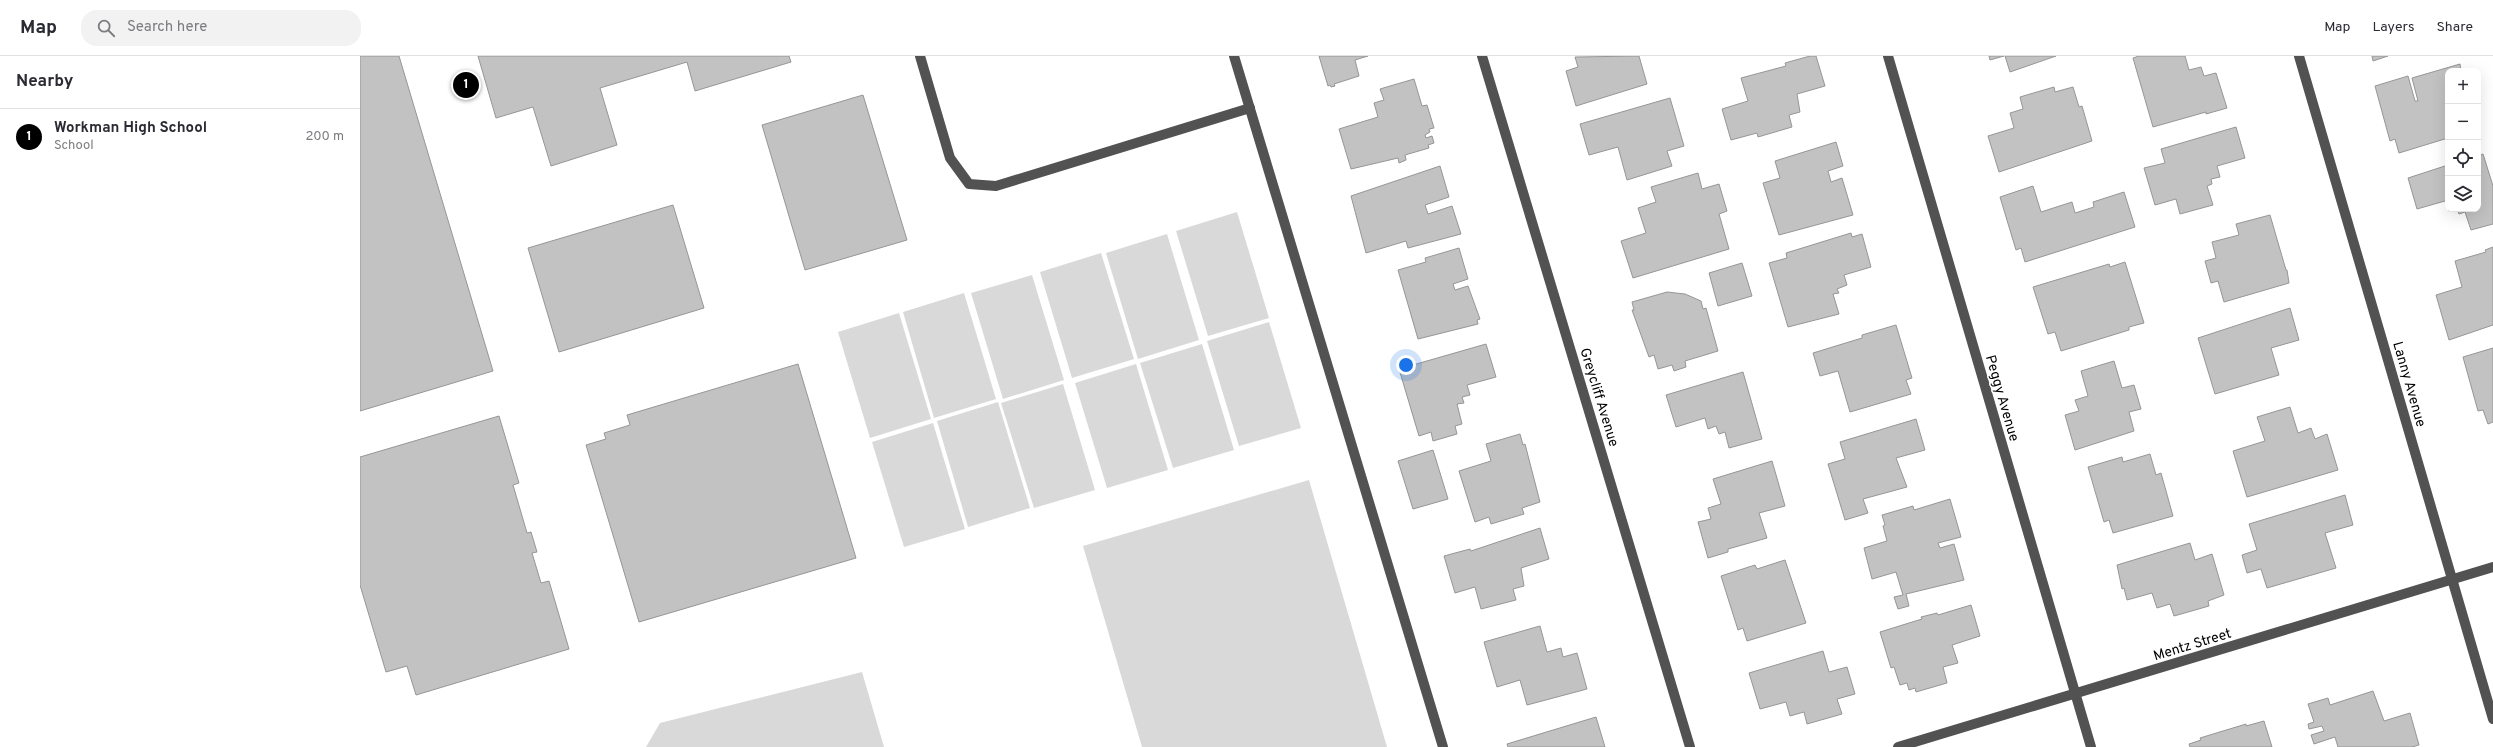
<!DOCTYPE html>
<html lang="en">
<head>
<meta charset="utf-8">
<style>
  :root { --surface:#fff; --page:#f2f2f3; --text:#2b2b33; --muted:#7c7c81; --line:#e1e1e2; --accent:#000 }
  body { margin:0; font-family:Overpass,sans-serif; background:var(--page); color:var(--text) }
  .controls { position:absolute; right:12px; top:12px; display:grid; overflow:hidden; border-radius:8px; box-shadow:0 4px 16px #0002 }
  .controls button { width:36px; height:36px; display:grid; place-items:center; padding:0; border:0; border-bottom:1px solid var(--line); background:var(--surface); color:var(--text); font:20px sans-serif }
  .you { position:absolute; left:1046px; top:309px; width:14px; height:14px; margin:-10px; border:3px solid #fff; border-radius:50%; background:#1a73e8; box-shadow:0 0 0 6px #1a73e833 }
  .badge { display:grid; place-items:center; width:26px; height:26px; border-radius:50%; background:var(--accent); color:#fff; font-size:13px; font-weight:700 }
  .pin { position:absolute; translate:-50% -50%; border:2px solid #fff; box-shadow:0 1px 4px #0006 }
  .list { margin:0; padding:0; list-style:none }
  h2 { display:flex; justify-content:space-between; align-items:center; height:52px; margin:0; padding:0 16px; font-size:17px }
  h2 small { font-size:13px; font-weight:400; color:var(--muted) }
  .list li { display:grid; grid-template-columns:26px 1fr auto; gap:12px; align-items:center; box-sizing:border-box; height:56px; padding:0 16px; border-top:1px solid var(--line) }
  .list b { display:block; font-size:15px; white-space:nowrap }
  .list p { margin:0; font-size:13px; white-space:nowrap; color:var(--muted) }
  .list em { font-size:13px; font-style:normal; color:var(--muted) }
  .icon { flex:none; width:22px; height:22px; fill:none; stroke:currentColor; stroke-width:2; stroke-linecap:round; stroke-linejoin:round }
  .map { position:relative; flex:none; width:2133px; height:691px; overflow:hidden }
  header { display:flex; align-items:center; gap:24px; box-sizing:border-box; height:56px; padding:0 20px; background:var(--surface); border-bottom:1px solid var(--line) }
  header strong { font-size:19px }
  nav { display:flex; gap:22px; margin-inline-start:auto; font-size:14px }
  .search { width:280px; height:36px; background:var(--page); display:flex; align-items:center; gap:10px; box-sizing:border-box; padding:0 14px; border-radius:16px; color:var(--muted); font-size:15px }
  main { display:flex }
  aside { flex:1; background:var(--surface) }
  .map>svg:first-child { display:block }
  .green { fill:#d9d9d9 }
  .building { fill:#c2c2c2; stroke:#969696 }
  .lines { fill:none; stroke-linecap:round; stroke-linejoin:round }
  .minor { stroke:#525252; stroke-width:10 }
  .labels { text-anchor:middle; stroke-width:3; stroke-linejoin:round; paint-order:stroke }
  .street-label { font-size:14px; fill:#000; stroke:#fff }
</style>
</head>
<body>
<header>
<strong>Map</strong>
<div class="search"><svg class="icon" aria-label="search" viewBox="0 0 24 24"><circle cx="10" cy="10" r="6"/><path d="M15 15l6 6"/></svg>Search here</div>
<nav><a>Map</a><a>Layers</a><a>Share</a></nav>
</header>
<main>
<aside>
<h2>Nearby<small></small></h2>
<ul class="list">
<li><span class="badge">1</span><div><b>Workman High School</b><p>School</p></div><em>200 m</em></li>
</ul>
</aside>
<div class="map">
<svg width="2133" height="691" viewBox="0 0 2133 691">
  <rect width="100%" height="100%" fill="#fff"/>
  <!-- green -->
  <g class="green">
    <path d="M 877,156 L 909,262 L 848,280 L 816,175 Z"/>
    <path d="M 807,178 L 839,284 L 778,303 L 746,197 Z"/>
    <path d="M 741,197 L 774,303 L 712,322 L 680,216 Z"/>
    <path d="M 672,219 L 704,324 L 643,343 L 611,237 Z"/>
    <path d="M 604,237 L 636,343 L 574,362 L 543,256 Z"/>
    <path d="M 539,257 L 571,363 L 510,382 L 478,276 Z"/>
    <path d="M 909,266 L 941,372 L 879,390 L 847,285 Z"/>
    <path d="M 842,288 L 874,394 L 813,412 L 780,307 Z"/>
    <path d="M 776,308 L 808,414 L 747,432 L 715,327 Z"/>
    <path d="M 703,328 L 735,434 L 674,452 L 641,347 Z"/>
    <path d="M 638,346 L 670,452 L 608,471 L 577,365 Z"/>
    <path d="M 573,367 L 605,473 L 544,491 L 512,386 Z"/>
    <path d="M 949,424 L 1027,691 L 782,691 L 723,490 Z"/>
    <path d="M 502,616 L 524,691 L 286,691 L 300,667 Z"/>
  </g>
  <!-- building -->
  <g class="building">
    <path d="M 0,0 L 39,0 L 133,315 L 0,355 Z"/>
    <path d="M 118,0 L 429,0 L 431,6 L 335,35 L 327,6 L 240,32 L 257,89 L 191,110 L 173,51 L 136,62 Z"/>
    <path d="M 959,0 L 1008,0 L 995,4 L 999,20 L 974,28 L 975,30 L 971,31 L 970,29 L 968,30 Z"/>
    <path d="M 1279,0 L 1287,28 L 1216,50 L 1206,15 L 1218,11 L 1215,1 Z"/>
    <path d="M 1450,0 L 1456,0 L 1465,30 L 1437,38 L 1440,56 L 1429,59 L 1432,71 L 1398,81 L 1397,77 L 1371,84 L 1362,53 L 1388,45 L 1381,22 L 1426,10 L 1425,7 Z"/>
    <path d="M 1629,0 L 1644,0 L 1630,4 Z"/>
    <path d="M 1645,0 L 1696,0 L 1650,16 Z"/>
    <path d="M 1779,0 L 1825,0 L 1829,14 L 1841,11 L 1844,20 L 1856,17 L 1867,52 L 1846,58 L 1846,56 L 1793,71 L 1773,2 Z"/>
    <path d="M 2012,0 L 2028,0 L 2013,5 Z"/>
    <path d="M 2100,8 L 2101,15 L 2088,15 L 2088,82 L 2039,97 L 2035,83 L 2030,85 L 2015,30 L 2048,20 L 2055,45 L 2058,45 L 2052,22 Z"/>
    <path d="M 1054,23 L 1062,50 L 1067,49 L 1074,72 L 1069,73 L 1070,76 L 1065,79 L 1066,82 L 1072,80 L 1074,87 L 1068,89 L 1069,92 L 1045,99 L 1046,104 L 1039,107 L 1038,102 L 991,113 L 979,73 L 1018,61 L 1014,47 L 1024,44 L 1020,33 Z"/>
    <path d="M 1694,31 L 1695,36 L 1713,31 L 1719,51 L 1722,50 L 1732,85 L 1639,116 L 1628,80 L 1654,72 L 1650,57 L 1663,53 L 1660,41 Z"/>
    <path d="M 503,39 L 547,184 L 445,214 L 402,69 Z"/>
    <path d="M 1310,42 L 1324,90 L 1307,95 L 1312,110 L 1267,124 L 1258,91 L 1229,99 L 1220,68 Z"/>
    <path d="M 1876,71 L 1885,102 L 1857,110 L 1860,121 L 1851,123 L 1852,128 L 1847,130 L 1853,149 L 1820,158 L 1816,143 L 1795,149 L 1784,112 L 1805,107 L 1801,93 Z"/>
    <path d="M 1476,86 L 1483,110 L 1468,115 L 1471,126 L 1482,122 L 1493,159 L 1419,179 L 1403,127 L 1420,122 L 1415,105 Z"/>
    <path d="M 2123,98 L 2133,130 L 2133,168 L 2111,174 L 2105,156 L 2099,158 L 2097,153 L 2118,153 L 2118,100 Z"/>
    <path d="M 2088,109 L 2088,153 L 2095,153 L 2089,155 L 2085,145 L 2057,153 L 2048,122 Z"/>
    <path d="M 1080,110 L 1089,141 L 1065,149 L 1068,158 L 1092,150 L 1101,178 L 1048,192 L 1046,185 L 1006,197 L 991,140 Z"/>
    <path d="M 1338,117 L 1342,133 L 1359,128 L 1367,155 L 1359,158 L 1369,193 L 1273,222 L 1261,185 L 1286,177 L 1278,152 L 1296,146 L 1291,131 Z"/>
    <path d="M 1673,130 L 1681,156 L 1712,146 L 1715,157 L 1734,151 L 1733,146 L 1764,136 L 1775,171 L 1665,206 L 1661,192 L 1656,194 L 1640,141 Z"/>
    <path d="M 313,149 L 344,252 L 199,296 L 168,192 Z"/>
    <path d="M 1910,159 L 1926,214 L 1927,214 L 1929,227 L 1864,246 L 1858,225 L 1851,227 L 1845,205 L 1856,202 L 1852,186 L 1879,179 L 1876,168 Z"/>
    <path d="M 1491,177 L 1492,181 L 1502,178 L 1511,211 L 1484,219 L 1487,229 L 1477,233 L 1479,237 L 1473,238 L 1479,258 L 1428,271 L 1409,207 L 1427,202 L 1426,197 Z"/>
    <path d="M 2133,191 L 2133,269 L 2089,284 L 2076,239 L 2102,231 L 2095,205 L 2126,196 L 2125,194 Z"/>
    <path d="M 1099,192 L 1108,223 L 1093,228 L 1095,234 L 1108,230 L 1120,263 L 1117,264 L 1118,268 L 1058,283 L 1038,214 L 1066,206 L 1065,202 Z"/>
    <path d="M 1765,206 L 1784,267 L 1769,271 L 1769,274 L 1701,295 L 1695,276 L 1688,278 L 1673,231 L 1749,208 L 1750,211 Z"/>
    <path d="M 1382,207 L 1392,240 L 1358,250 L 1349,217 Z"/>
    <path d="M 1307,236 L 1325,238 L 1341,245 L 1343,253 L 1346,252 L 1358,295 L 1325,305 L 1326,311 L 1314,315 L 1312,309 L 1298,313 L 1294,299 L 1289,301 L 1272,254 L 1274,254 L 1272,246 Z"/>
    <path d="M 1930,252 L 1939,284 L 1911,292 L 1919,319 L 1855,338 L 1838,282 Z"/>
    <path d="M 1536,269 L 1552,322 L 1546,324 L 1551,338 L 1490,356 L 1478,315 L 1460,320 L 1453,297 L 1502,282 L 1502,279 Z"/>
    <path d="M 1126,288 L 1136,321 L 1107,329 L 1110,339 L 1102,341 L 1104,347 L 1097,348 L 1102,368 L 1095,370 L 1097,378 L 1073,385 L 1071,376 L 1059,380 L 1039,313 Z"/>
    <path d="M 2133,292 L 2133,366 L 2128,368 L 2123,354 L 2118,355 L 2103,301 Z"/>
    <path d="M 1754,305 L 1762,332 L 1774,329 L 1781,353 L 1769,356 L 1774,375 L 1715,394 L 1705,359 L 1719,355 L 1715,344 L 1728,340 L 1721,315 Z"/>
    <path d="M 438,308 L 496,502 L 279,566 L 226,389 L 246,383 L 244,377 L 270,369 L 267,359 Z"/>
    <path d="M 1383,316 L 1402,383 L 1369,392 L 1365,376 L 1359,378 L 1356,370 L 1348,373 L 1345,362 L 1316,371 L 1306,339 Z"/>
    <path d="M 1930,351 L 1938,377 L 1951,372 L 1955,383 L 1967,378 L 1978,414 L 1887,441 L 1873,395 L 1905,385 L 1897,361 Z"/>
    <path d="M 139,360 L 159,427 L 153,429 L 167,477 L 171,476 L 177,496 L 172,497 L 181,527 L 189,525 L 209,593 L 56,639 L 47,610 L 26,616 L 0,529 L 0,401 Z"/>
    <path d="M 1556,363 L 1565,394 L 1536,402 L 1547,431 L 1503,443 L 1508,457 L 1485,464 L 1468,408 L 1485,403 L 1480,386 Z"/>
    <path d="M 1160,378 L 1163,389 L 1165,388 L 1180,446 L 1162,452 L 1164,458 L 1131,468 L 1129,461 L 1115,466 L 1099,415 L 1131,405 L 1126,388 Z"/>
    <path d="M 1073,394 L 1088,443 L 1053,453 L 1038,405 Z"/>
    <path d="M 1790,398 L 1796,419 L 1801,417 L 1813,460 L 1753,477 L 1749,464 L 1744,466 L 1728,411 L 1762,401 L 1763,406 Z"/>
    <path d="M 1412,405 L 1425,450 L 1399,457 L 1407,482 L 1368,493 L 1368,496 L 1348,502 L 1338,466 L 1351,463 L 1348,452 L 1361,448 L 1353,423 Z"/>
    <path d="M 1985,439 L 1993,469 L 1965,477 L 1976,512 L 1907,532 L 1901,513 L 1887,517 L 1882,499 L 1897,494 L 1889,468 Z"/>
    <path d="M 1590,443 L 1601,481 L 1578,487 L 1580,492 L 1594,488 L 1604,524 L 1546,538 L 1549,550 L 1538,553 L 1534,541 L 1543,539 L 1536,516 L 1512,523 L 1504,492 L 1527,485 L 1523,470 L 1525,469 L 1522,459 L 1553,450 L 1554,454 Z"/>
    <path d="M 1180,472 L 1189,503 L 1161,512 L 1164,530 L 1153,533 L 1156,544 L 1121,553 L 1115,531 L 1095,537 L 1084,500 L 1110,493 L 1111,495 Z"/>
    <path d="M 1830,487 L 1835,504 L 1852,498 L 1864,539 L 1848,545 L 1849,550 L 1814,560 L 1810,548 L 1797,552 L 1792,537 L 1767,544 L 1764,532 L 1762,533 L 1757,509 Z"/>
    <path d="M 1425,504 L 1446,567 L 1387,585 L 1383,572 L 1378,574 L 1361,520 L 1395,509 L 1397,513 Z"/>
    <path d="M 1611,549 L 1620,580 L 1592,589 L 1598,607 L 1583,611 L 1587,627 L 1556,636 L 1555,632 L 1549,634 L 1547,627 L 1540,629 L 1534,611 L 1531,612 L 1520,576 L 1562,563 L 1561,561 L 1577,557 L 1578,559 Z"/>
    <path d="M 1180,570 L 1187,596 L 1201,592 L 1203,601 L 1217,597 L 1227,633 L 1167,649 L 1160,624 L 1137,631 L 1124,586 Z"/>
    <path d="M 1463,595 L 1469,616 L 1487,611 L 1495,638 L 1477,643 L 1482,658 L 1447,668 L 1444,656 L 1430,660 L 1426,646 L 1400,653 L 1389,617 Z"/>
    <path d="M 2013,635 L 2024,665 L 2050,657 L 2059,689 L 2052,691 L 1978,691 L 1975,681 L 1954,688 L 1951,679 L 1964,675 L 1962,670 L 1949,673 L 1948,668 L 1954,666 L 1948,648 L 1968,642 L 1970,649 Z"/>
    <path d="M 1236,661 L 1245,691 L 1148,691 L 1147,688 Z"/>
    <path d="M 1904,665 L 1912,691 L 1830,691 L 1829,688 L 1841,684 L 1840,682 L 1886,668 L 1886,670 Z"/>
  </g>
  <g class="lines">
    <!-- minor -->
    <g class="minor">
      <path d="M 560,0 L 590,102 L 609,128 L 636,130 L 890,52"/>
      <path d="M 874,0 L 1083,691"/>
      <path d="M 1122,0 L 1330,691"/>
      <path d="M 1528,0 L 1731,691"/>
      <path d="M 1939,0 L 2133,663"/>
      <path d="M 1538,691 L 2133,511"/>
    </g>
  </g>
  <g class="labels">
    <!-- street labels -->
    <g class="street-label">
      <text transform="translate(2050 328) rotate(74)" y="5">Lanny Avenue</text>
      <text transform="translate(1240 341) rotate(73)" y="5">Greycliff Avenue</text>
      <text transform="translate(1643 342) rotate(74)" y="5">Peggy Avenue</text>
      <text transform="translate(1832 588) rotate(-17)" y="5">Mentz Street</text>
    </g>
  </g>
</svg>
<div class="controls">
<button>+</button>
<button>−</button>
<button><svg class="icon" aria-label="locate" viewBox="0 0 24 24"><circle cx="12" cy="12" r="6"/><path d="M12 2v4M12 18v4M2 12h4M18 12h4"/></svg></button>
<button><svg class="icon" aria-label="layers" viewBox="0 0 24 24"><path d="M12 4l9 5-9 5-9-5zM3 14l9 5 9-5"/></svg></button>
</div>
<div class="you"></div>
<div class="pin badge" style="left:106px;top:29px">1</div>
</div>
</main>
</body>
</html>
